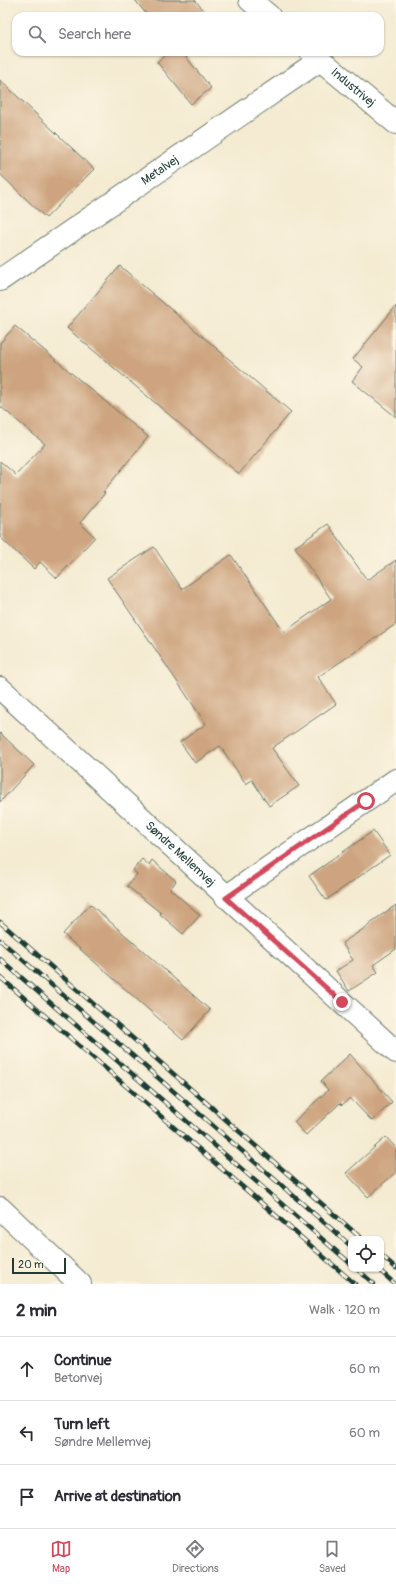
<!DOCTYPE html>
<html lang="en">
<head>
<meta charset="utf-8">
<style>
  :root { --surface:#fff; --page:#f7f7f7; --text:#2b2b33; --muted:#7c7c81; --line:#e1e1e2; --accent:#d1495b }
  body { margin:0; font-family:Pangolin,sans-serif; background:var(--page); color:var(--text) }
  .controls { position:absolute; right:12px; bottom:12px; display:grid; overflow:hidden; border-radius:8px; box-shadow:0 1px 3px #0004 }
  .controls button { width:36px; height:36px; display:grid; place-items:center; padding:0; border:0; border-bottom:1px solid var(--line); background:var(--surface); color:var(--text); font:20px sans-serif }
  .scale { position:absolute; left:12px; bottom:10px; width:54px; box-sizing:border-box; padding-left:4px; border:2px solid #1f3d34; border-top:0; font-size:11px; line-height:14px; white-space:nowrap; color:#1f3d34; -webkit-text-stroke:3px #fcf5e5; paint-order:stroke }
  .stop { position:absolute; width:12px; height:12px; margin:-9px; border:3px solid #d1495b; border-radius:50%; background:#fff }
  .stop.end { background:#d1495b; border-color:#fff; box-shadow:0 1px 4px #0008 }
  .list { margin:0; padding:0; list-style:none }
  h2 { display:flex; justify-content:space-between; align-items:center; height:52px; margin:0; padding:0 16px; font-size:17px }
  h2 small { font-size:13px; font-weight:400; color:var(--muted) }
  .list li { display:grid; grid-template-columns:26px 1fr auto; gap:12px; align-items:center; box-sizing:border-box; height:64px; padding:0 16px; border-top:1px solid var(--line) }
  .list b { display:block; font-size:15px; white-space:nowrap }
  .list p { margin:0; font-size:13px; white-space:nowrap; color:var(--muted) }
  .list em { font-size:13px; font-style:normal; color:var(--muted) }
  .icon { flex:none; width:22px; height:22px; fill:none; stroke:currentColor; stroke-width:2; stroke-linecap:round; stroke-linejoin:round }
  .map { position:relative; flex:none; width:396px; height:1284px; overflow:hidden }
  .search { position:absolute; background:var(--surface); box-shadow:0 1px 3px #0004; left:12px; right:12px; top:12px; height:44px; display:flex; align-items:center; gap:10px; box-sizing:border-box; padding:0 14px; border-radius:12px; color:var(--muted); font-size:15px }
  .sheet { height:244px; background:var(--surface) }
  nav { display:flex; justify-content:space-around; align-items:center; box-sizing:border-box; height:56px; border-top:1px solid var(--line); background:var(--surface); font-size:11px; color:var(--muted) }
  nav a { display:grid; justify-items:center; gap:2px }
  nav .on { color:var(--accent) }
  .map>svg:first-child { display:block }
  .building { fill:#cda47f }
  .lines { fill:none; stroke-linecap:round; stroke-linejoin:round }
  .minor-casing { stroke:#6a7a6b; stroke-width:24 }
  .minor { stroke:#fff; stroke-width:22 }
  .rail-casing { stroke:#1f3d34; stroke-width:4.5 }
  .rail { stroke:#fcf5e5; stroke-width:3; stroke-dasharray:9; stroke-linecap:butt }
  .route { stroke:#d1495b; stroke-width:5 }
  .labels { text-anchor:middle; stroke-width:3.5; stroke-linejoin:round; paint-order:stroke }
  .street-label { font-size:12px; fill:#1f3d34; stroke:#fcf5e5 }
</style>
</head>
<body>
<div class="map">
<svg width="396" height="1284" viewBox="0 0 396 1284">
  <rect width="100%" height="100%" fill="#fcf5e5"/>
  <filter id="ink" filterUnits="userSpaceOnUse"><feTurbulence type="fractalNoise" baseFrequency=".025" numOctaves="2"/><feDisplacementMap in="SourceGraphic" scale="8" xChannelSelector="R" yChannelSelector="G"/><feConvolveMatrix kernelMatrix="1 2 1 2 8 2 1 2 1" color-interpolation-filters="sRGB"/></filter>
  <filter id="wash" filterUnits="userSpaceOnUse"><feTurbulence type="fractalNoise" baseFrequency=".012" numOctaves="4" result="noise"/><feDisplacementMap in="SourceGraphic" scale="16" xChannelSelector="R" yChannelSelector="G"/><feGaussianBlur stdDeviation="0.9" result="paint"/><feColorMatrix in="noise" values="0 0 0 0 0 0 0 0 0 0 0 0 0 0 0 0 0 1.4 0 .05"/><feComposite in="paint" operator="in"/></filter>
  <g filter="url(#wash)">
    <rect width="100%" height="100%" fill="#f4ebd2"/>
    <g id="blocks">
      <!-- building -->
      <g class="building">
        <path d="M 135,0 L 195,0 L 208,16 L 148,16 Z"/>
        <path d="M 169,52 L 182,52 L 211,88 L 191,104 L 157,62 Z"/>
        <path d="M 0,80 L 94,169 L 46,218 L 0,174 Z"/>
        <path d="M 120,266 L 291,412 L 239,474 L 67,328 Z"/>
        <path d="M 396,306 L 396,417 L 352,381 L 363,367 L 353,359 Z"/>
        <path d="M 15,326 L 148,437 L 103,492 L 105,493 L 80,523 L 95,537 L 57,578 L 40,562 L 34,569 L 0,537 L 0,461 L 16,475 L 45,444 L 0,406 L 0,343 Z"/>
        <path d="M 328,524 L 367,580 L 396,560 L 396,624 L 318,677 L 336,704 L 272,748 L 299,786 L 269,806 L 252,780 L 246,784 L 220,746 L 195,763 L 180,742 L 206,724 L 107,578 L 154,547 L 182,589 L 231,555 L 284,632 L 331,599 L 295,547 Z"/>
        <path d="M 0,733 L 34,765 L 0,802 Z"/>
        <path d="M 373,831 L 390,855 L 326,900 L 309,876 Z"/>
        <path d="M 142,859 L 149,865 L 152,860 L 176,881 L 170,889 L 200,915 L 183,934 L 160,914 L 161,913 L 127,886 L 137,874 L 133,870 Z"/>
        <path d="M 90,904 L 210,1010 L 183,1040 L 63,934 Z"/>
        <path d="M 396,905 L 396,949 L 373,965 L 378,972 L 349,991 L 336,971 L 353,960 L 342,943 L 371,924 L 370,923 Z"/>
        <path d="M 350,1054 L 392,1102 L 372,1121 L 350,1098 L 342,1105 L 340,1103 L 306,1135 L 294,1122 L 328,1090 L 321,1081 Z"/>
        <path d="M 386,1137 L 396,1148 L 396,1172 L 368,1197 L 346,1173 Z"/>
      </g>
    </g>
  </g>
  <g filter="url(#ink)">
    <use href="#blocks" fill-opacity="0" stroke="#6a7a6b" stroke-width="1"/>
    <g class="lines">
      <defs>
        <g id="minor">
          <path d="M 250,0 L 269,16"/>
          <path id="s1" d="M 311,52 L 396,123"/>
          <path id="s2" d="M 0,280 L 320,60"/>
          <path id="s3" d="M 0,688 L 396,1052"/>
          <path d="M 226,897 L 396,780"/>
          <path d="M 0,1208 L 80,1284"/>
        </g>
      </defs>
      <!-- minor casing -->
      <use href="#minor" class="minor-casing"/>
      <!-- minor -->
      <use href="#minor" class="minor"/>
      <defs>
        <g id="rail">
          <path d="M 0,922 L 362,1239"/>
          <path d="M 0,940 L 351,1246"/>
          <path d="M 0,959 L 351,1264"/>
          <path d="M 0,977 L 355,1284"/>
          <path d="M 381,1255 L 396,1268"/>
          <path d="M 357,1269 L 374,1284"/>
          <path d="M 378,1269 L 395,1284"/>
        </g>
      </defs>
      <!-- rail casing -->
      <use href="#rail" class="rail-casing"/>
      <!-- rail -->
      <use href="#rail" class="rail"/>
    </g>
  </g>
  <g class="lines" filter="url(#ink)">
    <!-- route -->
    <path class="route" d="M 342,1002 L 226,898 L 366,801"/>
  </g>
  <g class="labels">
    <!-- street labels -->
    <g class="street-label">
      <text dy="4" stroke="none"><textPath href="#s1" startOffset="55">Industrivej</textPath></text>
      <text dy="4" stroke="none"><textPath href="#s2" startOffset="194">Metalvej</textPath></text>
      <text dy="4" stroke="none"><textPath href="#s3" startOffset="245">Søndre Mellemvej</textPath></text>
    </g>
  </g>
</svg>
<div class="controls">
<button><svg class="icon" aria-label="locate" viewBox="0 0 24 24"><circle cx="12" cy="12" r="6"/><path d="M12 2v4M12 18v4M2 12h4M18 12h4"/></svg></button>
</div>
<div class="scale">20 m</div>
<div class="stop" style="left:366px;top:801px"></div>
<div class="stop end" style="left:342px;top:1002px"></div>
<div class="search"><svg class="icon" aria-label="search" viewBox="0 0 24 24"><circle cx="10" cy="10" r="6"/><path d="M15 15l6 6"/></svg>Search here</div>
</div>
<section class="sheet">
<h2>2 min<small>Walk · 120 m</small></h2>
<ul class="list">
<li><svg class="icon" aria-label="ahead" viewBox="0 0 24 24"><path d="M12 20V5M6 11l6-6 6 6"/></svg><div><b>Continue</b><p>Betonvej</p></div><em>60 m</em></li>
<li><svg class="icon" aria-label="left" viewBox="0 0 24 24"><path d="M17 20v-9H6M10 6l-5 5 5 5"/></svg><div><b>Turn left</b><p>Søndre Mellemvej</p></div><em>60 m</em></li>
<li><svg class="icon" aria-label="arrive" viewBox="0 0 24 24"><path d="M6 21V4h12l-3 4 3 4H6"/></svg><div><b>Arrive at destination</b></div></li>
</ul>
</section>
<nav>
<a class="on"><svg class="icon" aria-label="map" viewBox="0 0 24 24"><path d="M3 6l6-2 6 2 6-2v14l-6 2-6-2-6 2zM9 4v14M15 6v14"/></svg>Map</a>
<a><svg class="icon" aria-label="directions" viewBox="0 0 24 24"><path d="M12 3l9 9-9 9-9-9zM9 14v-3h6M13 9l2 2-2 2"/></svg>Directions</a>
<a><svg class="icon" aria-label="saved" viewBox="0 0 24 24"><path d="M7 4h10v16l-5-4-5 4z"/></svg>Saved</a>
</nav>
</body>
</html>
